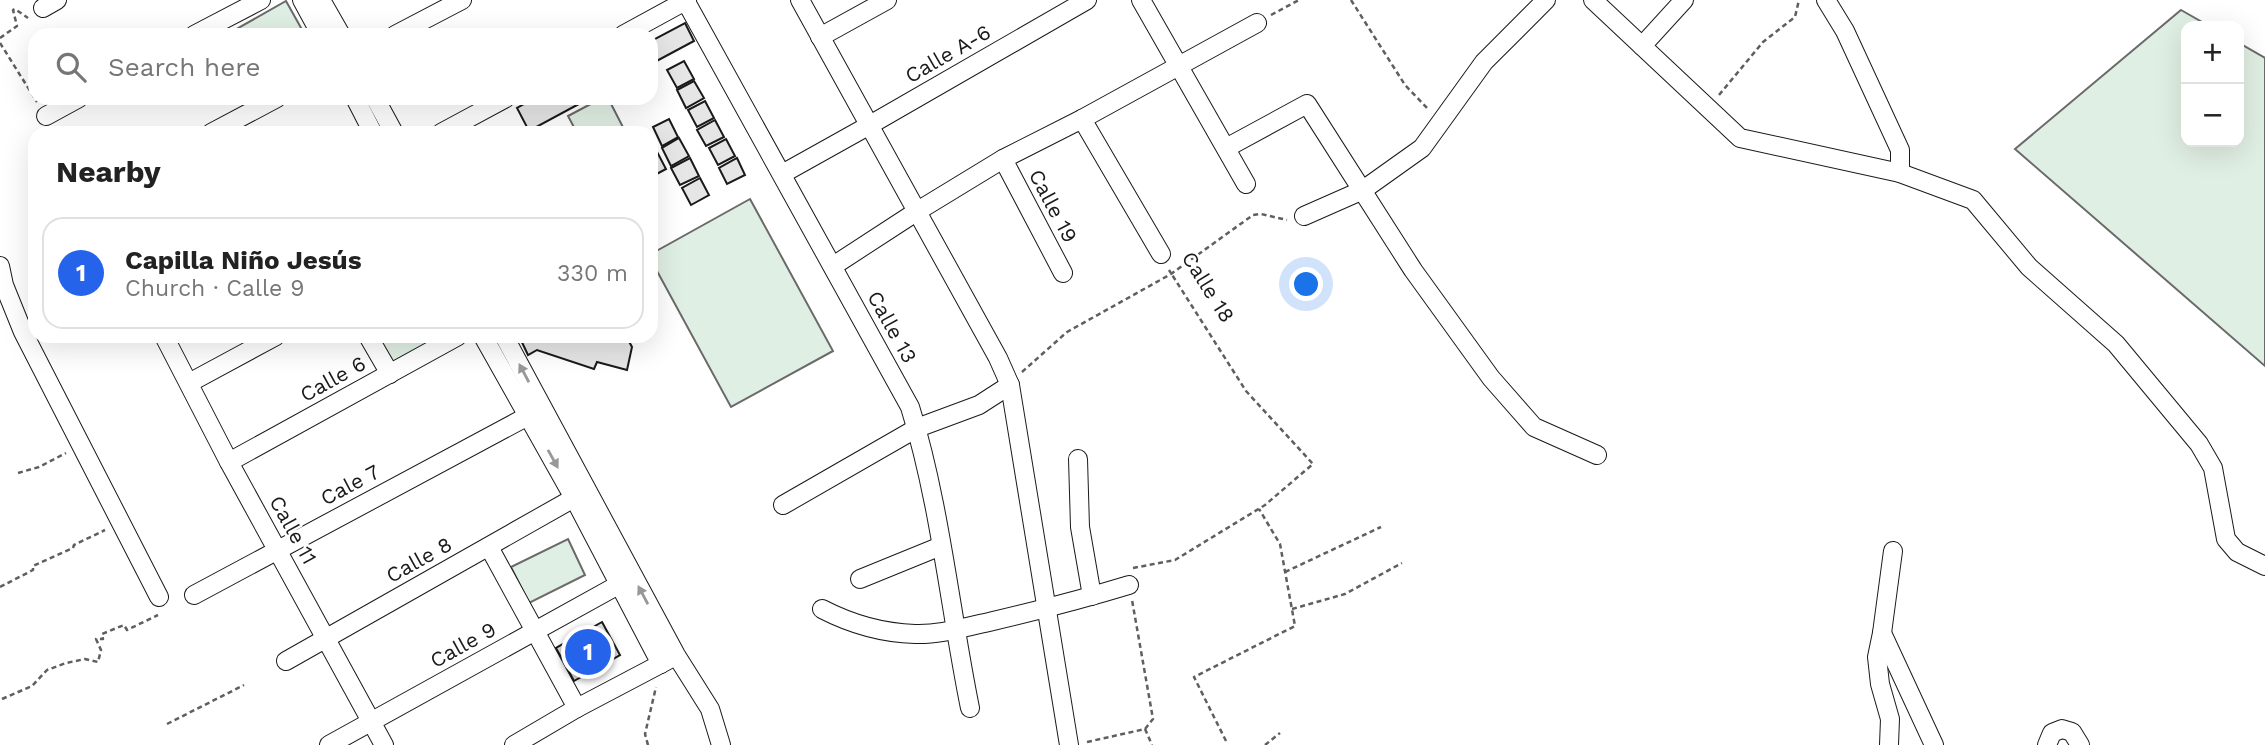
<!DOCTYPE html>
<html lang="en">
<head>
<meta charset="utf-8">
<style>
  :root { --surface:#fff; --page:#f2f2f2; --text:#222; --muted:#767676; --line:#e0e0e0; --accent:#2563eb }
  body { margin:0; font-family:"Work Sans",sans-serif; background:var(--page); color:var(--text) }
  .controls { position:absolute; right:21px; top:21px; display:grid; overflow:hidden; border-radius:14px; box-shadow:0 7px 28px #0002 }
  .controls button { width:63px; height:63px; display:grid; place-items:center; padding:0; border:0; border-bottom:2px solid var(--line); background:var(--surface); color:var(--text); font:35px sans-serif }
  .you { position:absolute; left:1307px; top:285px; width:24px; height:24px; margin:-18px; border:5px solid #fff; border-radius:50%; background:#1a73e8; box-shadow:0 0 0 10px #1a73e833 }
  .badge { display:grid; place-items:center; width:46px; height:46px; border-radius:50%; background:var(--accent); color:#fff; font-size:23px; font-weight:700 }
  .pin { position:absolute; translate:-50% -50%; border:4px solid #fff; box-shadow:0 2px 7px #0006 }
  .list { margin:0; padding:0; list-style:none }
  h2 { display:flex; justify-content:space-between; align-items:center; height:91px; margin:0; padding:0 28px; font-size:30px }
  h2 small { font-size:23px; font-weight:400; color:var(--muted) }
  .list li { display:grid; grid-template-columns:46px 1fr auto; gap:21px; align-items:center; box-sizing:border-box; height:112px; margin:0 14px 14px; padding:0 14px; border:2px solid var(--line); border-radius:21px }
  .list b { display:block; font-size:26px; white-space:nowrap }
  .list p { margin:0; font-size:23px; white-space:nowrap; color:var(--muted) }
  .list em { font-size:23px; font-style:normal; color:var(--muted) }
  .icon { flex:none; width:38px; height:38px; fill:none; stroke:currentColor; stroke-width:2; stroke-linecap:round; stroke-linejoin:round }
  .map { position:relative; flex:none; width:2265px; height:745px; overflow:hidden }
  .search { position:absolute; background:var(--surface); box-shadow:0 7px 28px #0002; left:28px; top:28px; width:630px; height:77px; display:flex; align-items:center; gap:18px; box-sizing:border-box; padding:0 24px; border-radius:21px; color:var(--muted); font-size:26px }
  .panel { position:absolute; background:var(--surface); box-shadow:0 7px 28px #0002; left:28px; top:126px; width:630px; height:217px; border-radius:21px }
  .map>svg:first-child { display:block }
  .green { fill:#e0efe3; stroke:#6a6a6a; stroke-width:2 }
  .building { fill:#e6e6e6; stroke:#1a1a1a; stroke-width:2 }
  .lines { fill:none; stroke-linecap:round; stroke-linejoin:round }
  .minor-casing { stroke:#1a1a1a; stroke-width:20 }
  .path { stroke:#5f5f5f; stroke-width:2.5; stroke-dasharray:5 3.5; stroke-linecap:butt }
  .minor { stroke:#fff; stroke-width:18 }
  .oneway { fill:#989898 }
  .labels { text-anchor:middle; stroke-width:5; stroke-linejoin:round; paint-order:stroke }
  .street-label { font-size:21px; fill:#1a1a1a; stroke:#fff }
</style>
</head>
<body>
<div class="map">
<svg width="2265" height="745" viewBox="0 0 2265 745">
  <rect width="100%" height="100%" fill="#fff"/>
  <!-- green -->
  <g class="green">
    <path d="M 286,1 L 305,35 L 226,35 Z"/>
    <path d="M 2181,10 L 2209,26 L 2186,26 L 2186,142 L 2239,142 L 2239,43 L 2265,58 L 2265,366 L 2015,149 Z"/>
    <path d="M 602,98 L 608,98 L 626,133 L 577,133 L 568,116 Z"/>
    <path d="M 750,199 L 833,351 L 731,407 L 651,260 L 651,254 Z"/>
    <path d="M 377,336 L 442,336 L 392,364 Z"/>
    <path d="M 568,539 L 585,575 L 529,603 L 511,567 Z"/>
  </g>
  <!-- building -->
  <g class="building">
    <path d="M 685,23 L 694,41 L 651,64 L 651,41 Z"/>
    <path d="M 684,61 L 694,79 L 677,88 L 667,70 Z"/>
    <path d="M 694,81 L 704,98 L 686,108 L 677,90 Z"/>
    <path d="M 535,98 L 590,98 L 529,131 L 517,108 Z"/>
    <path d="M 705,101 L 714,118 L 697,127 L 688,110 Z"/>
    <path d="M 669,119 L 678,137 L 662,146 L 653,127 Z"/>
    <path d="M 715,120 L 724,137 L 706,146 L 697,130 Z"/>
    <path d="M 679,138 L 689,156 L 671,166 L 662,148 Z"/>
    <path d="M 726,139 L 735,156 L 718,165 L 709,148 Z"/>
    <path d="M 654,146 L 666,169 L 651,177 L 651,147 Z"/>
    <path d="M 690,158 L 699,176 L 680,185 L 671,168 Z"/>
    <path d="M 737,158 L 745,175 L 727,184 L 719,168 Z"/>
    <path d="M 700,178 L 709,195 L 691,205 L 682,188 Z"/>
    <path d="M 519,336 L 626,336 L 632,347 L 627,370 L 597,362 L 594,369 L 537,350 L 528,355 Z"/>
    <path d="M 602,622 L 620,655 L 574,681 L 556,648 Z"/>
  </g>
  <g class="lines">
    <defs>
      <g id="minor">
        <path d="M 302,0 L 321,35"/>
        <path d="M 321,0 L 341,35"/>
        <path d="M 685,0 L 910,407 C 940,503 950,610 970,708"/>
        <path d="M 800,0 L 998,358 L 1010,385 L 1069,745"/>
        <path d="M 1141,0 L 1246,184"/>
        <path d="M 1593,0 L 1740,138 L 1900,173 L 1973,200 L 2029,267 L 2116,344 L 2199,444 L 2213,468 L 2226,539 L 2237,552 L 2265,566"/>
        <path d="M 1826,0 L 1845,31 L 1900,150 L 1900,173"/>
        <path d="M 43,8 L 57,0"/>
        <path d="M 194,35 L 261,0"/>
        <path d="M 395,35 L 462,0"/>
        <path d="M 623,35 L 687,0"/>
        <path d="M 820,37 L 887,0"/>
        <path d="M 1642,46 L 1684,0"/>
        <path d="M 355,98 L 373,133"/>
        <path d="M 375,98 L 394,133"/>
        <path d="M 46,116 L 79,98"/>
        <path d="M 1082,119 L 1161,254"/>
        <path d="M 211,133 L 277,98"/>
        <path d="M 441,133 L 506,98"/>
        <path d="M 1226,148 L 1307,104 L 1413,270 L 1491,378 L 1534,427 L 1597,455"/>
        <path d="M 1003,159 L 1063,273"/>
        <path d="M 782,174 L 868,126 L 1087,0"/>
        <path d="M 1304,216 L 1363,190 L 1422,148 L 1484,62 L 1546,0"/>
        <path d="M 0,266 L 4,285 L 23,332 L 159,597"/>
        <path d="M 833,266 L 916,212 L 1003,159 L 1082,119 L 1257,23"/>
        <path d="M 164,336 L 229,462 L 384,745"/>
        <path d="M 368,336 L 390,374"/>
        <path d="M 483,336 L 574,498 L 661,664"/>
        <path d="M 504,336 L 676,655 L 710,709 L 721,745"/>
        <path d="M 189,383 L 276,336"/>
        <path d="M 1078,459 L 1080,527 L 1092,596"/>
        <path d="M 229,462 L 458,336"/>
        <path d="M 783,505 L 917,428 L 979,405 L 1010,385"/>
        <path d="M 489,547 L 577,708"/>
        <path d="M 860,579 L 941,546"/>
        <path d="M 194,595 L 528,416"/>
        <path d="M 822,609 C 851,624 883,633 915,634 C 939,635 965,627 989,622 C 1036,611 1083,599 1129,585"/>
        <path d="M 1882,633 L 1934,745"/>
        <path d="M 286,661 L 574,498"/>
        <path d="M 329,745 L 620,584"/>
        <path d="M 514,745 L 577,708 L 670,659"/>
        <path d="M 1889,745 L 1890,719 L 1880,684 L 1877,657 L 1882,633 L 1893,551"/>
        <path d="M 2047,745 L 2052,733 L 2062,729 L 2072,732 L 2080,745"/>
      </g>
    </defs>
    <!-- minor casing -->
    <use href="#minor" class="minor-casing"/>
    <!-- path -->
    <g class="path">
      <path d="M 1351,0 L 1405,85 L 1428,109"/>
      <path d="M 1271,15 L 1299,0"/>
      <path d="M 0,38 L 17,26 L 13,10 L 15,9 L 28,18"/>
      <path d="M 0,43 L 37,102"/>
      <path d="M 1719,95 L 1763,42 L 1795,17 L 1799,0"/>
      <path d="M 1022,372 L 1067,332 L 1171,274 L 1253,215 L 1261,214 L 1287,220"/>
      <path d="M 18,473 L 39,467 L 66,453"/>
      <path d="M 1133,568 L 1175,560 L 1265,505 L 1313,464 L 1246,391 L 1169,270"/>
      <path d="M 1285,572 L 1381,527"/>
      <path d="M 0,587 L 33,570 L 33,566 L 73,548 L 74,545 L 105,530"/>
      <path d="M 1292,609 L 1345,594 L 1402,563"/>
      <path d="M 2,699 L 32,686 L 47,670 L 66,663 L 85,659 L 98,662 L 101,650 L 96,639 L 103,639 L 102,634 L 124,625 L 127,630 L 158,615"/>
      <path d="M 167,724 L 244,685"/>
      <path d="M 1145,729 L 1152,745"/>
      <path d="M 1226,741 L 1194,677 L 1295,626 L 1280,544 L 1259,509"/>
      <path d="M 1087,742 L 1145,729 L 1153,719 L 1132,600"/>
      <path d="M 648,745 L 645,734 L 656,687"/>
      <path d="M 1265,745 L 1280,733"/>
    </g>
    <!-- minor -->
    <use href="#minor" class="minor"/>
  </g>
  <!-- one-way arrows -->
  <defs><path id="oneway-solid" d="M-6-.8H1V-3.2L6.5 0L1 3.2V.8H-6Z" transform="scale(1.75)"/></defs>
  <g class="oneway">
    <use href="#oneway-solid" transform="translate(524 373) rotate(-118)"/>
    <use href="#oneway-solid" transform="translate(553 459) rotate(61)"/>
    <use href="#oneway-solid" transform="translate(643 595) rotate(-118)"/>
  </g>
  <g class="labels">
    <!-- street labels -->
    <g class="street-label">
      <text transform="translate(948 54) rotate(-30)" y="7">Calle A-6</text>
      <text transform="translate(1053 206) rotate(62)" y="7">Calle 19</text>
      <text transform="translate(1208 287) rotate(58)" y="7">Calle 18</text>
      <text transform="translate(892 327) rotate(61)" y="7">Calle 13</text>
      <text transform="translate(333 379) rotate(-29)" y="7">Calle 6</text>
      <text transform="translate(350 485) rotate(-28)" y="7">Cale 7</text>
      <text transform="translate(293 530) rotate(61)" y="7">Calle 11</text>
      <text transform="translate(419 560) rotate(-29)" y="7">Calle 8</text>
      <text transform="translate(463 645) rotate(-29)" y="7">Calle 9</text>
    </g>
  </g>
</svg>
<div class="controls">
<button>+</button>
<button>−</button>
</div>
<div class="you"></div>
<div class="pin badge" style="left:588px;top:652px">1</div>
<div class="search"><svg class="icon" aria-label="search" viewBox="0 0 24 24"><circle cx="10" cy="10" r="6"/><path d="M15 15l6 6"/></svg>Search here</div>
<section class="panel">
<h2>Nearby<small></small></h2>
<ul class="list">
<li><span class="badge">1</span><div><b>Capilla Niño Jesús</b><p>Church · Calle 9</p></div><em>330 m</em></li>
</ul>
</section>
</div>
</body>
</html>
